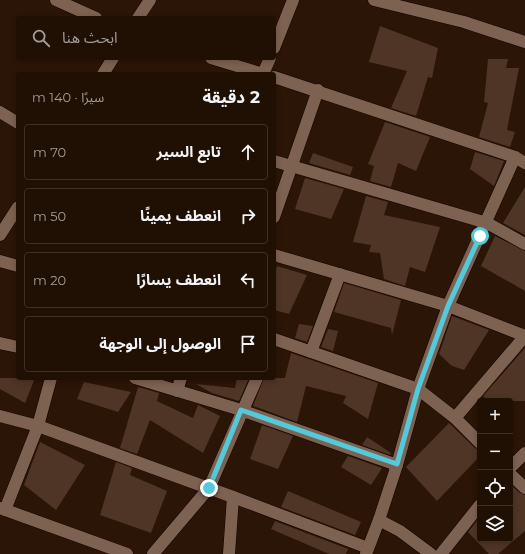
<!DOCTYPE html>
<html lang="ar">
<head>
<meta charset="utf-8">
<style>
  :root { --surface:#201004; --page:#2d1e13; --text:#f1f3f6; --muted:#a29d9a; --line:#3d3026 }
  body { margin:0; font-family:Montserrat,"Noto Sans Arabic",sans-serif; background:var(--page); color:var(--text); direction:rtl }
  .controls { position:absolute; right:12px; bottom:12px; display:grid; overflow:hidden; border-radius:4px; box-shadow:0 2px 6px #0003 }
  .controls button { width:36px; height:36px; display:grid; place-items:center; padding:0; border:0; border-bottom:1px solid var(--line); background:var(--surface); color:var(--text); font:20px sans-serif }
  .stop { position:absolute; width:12px; height:12px; margin:-9px; border:3px solid #53cadc; border-radius:50%; background:#fff }
  .stop.end { background:#53cadc; border-color:#fff; box-shadow:0 1px 4px #0008 }
  .list { margin:0; padding:0; list-style:none }
  h2 { display:flex; justify-content:space-between; align-items:center; height:52px; margin:0; padding:0 16px; font-size:17px }
  h2 small { font-size:13px; font-weight:400; color:var(--muted) }
  .list li { display:grid; grid-template-columns:26px 1fr auto; gap:12px; align-items:center; box-sizing:border-box; height:56px; margin:0 8px 8px; padding:0 8px; border:1px solid var(--line); border-radius:4px }
  .list b { display:block; font-size:15px; white-space:nowrap }
  .list em { font-size:13px; font-style:normal; color:var(--muted) }
  .icon { flex:none; width:22px; height:22px; fill:none; stroke:currentColor; stroke-width:2; stroke-linecap:round; stroke-linejoin:round }
  .map { position:relative; flex:none; width:525px; height:554px; overflow:hidden; direction:ltr }
  .search { position:absolute; background:var(--surface); box-shadow:0 2px 6px #0003; left:16px; top:16px; width:260px; height:44px; display:flex; align-items:center; gap:10px; box-sizing:border-box; padding:0 14px; border-radius:4px; color:var(--muted); font-size:15px }
  .panel { position:absolute; background:var(--surface); box-shadow:0 2px 6px #0003; left:16px; top:72px; width:260px; height:308px; border-radius:4px; direction:rtl }
  .map>svg:first-child { display:block }
  .building { fill:#4e3526 }
  .lines { fill:none; stroke-linecap:round; stroke-linejoin:round }
  .street-casing { stroke:#120200; stroke-width:13 }
  .street { stroke:#7d6251; stroke-width:12 }
  .route { stroke:#53cadc; stroke-width:5 }
</style>
</head>
<body>
<div class="map">
<svg width="525" height="554" viewBox="0 0 525 554">
  <rect width="100%" height="100%" fill="#2b1506"/>
  <!-- building -->
  <g class="building">
    <path d="M 380,26 L 438,48 L 432,78 L 428,77 L 416,116 L 391,108 L 407,71 L 369,62 Z"/>
    <path d="M 488,59 L 508,59 L 506,68 L 519,68 L 507,130 L 515,132 L 510,147 L 479,137 L 488,103 L 484,102 Z"/>
    <path d="M 385,122 L 430,137 L 416,171 L 398,163 L 391,187 L 370,181 L 374,166 L 368,164 Z"/>
    <path d="M 475,152 L 504,161 L 494,186 L 470,169 Z"/>
    <path d="M 313,153 L 353,167 L 350,175 L 309,163 Z"/>
    <path d="M 305,178 L 344,189 L 331,219 L 295,209 Z"/>
    <path d="M 525,187 L 525,235 L 503,223 Z"/>
    <path d="M 366,196 L 388,202 L 384,215 L 440,227 L 425,272 L 410,267 L 405,286 L 384,279 L 380,253 L 369,252 L 371,245 L 353,242 Z"/>
    <path d="M 495,236 L 525,251 L 525,291 L 481,266 Z"/>
    <path d="M 277,266 L 307,275 L 289,314 L 274,310 L 274,276 Z"/>
    <path d="M 344,283 L 401,300 L 392,335 L 391,328 L 334,312 Z"/>
    <path d="M 452,316 L 489,330 L 464,370 L 452,366 L 439,354 Z"/>
    <path d="M 299,324 L 313,326 L 307,342 L 295,338 Z"/>
    <path d="M 328,329 L 338,331 L 333,351 L 321,347 Z"/>
    <path d="M 525,348 L 525,401 L 488,401 L 483,396 Z"/>
    <path d="M 291,353 L 378,383 L 368,419 L 343,403 L 346,396 L 306,386 L 297,422 L 253,406 L 264,378 L 285,378 Z"/>
    <path d="M 0,378 L 35,378 L 25,403 L 0,389 Z"/>
    <path d="M 237,378 L 249,378 L 239,401 L 212,393 L 196,384 L 235,388 Z"/>
    <path d="M 84,382 L 131,392 L 118,412 L 77,399 Z"/>
    <path d="M 138,387 L 159,393 L 157,401 L 193,418 L 198,405 L 220,416 L 203,453 L 150,420 L 137,454 L 120,448 Z"/>
    <path d="M 449,423 L 475,448 L 480,450 L 480,456 L 437,501 L 406,467 Z"/>
    <path d="M 262,425 L 293,436 L 278,469 L 250,459 Z"/>
    <path d="M 367,437 L 391,453 L 390,455 L 362,445 Z"/>
    <path d="M 40,442 L 85,465 L 56,510 L 24,485 Z"/>
    <path d="M 348,456 L 382,468 L 371,485 L 341,467 Z"/>
    <path d="M 116,462 L 132,468 L 130,475 L 167,491 L 151,533 L 100,515 Z"/>
    <path d="M 510,484 L 520,493 L 525,495 L 525,531 L 498,554 L 489,554 L 468,532 L 480,517 L 480,539 L 510,539 Z"/>
    <path d="M 288,491 L 361,522 L 355,535 L 281,507 Z"/>
    <path d="M 275,521 L 348,549 L 346,554 L 329,554 L 271,529 Z"/>
  </g>
  <g class="lines">
    <defs>
      <g id="street">
        <path d="M 56,0 L 96,18"/>
        <path d="M 374,0 L 464,22 L 525,42"/>
        <path d="M 138,18 L 150,0"/>
        <path d="M 274,48 L 293,0"/>
        <path d="M 211,58 L 263,74"/>
        <path d="M 103,74 L 113,58"/>
        <path d="M 263,74 L 270,58"/>
        <path d="M 274,77 L 515,157 L 525,163"/>
        <path d="M 0,112 L 18,123"/>
        <path d="M 274,161 L 487,223 L 525,244"/>
        <path d="M 274,217 L 318,90"/>
        <path d="M 0,235 L 18,207"/>
        <path d="M 274,255 L 448,306 L 525,336"/>
        <path d="M 0,261 L 18,266"/>
        <path d="M 274,339 L 418,389 L 455,418 L 480,443"/>
        <path d="M 0,343 L 18,347"/>
        <path d="M 311,352 L 340,274"/>
        <path d="M 135,378 L 241,410 L 397,465"/>
        <path d="M 177,391 L 181,378"/>
        <path d="M 0,416 L 38,426 L 233,497 L 368,548"/>
        <path d="M 455,418 L 525,336"/>
        <path d="M 510,468 L 525,453"/>
        <path d="M 510,474 L 525,488"/>
        <path d="M 0,508 L 127,554"/>
        <path d="M 5,510 L 38,426 L 51,378"/>
        <path d="M 379,520 L 400,531 L 431,554"/>
        <path d="M 153,554 L 209,488 L 257,378"/>
        <path d="M 229,554 L 233,497"/>
        <path d="M 366,554 L 379,520 L 397,465 L 418,389 L 448,306 L 515,157"/>
        <path d="M 441,554 L 480,505"/>
      </g>
    </defs>
    <!-- street casing -->
    <use href="#street" class="street-casing"/>
    <!-- street -->
    <use href="#street" class="street"/>
  </g>
  <g class="lines">
    <!-- route -->
    <path class="route" d="M 209,488 L 241,410 L 397,464 L 418,389 L 448,306 L 480,236"/>
  </g>
</svg>
<div class="controls">
<button>+</button>
<button>−</button>
<button><svg class="icon" aria-label="locate" viewBox="0 0 24 24"><circle cx="12" cy="12" r="6"/><path d="M12 2v4M12 18v4M2 12h4M18 12h4"/></svg></button>
<button><svg class="icon" aria-label="layers" viewBox="0 0 24 24"><path d="M12 4l9 5-9 5-9-5zM3 14l9 5 9-5"/></svg></button>
</div>
<div class="stop" style="left:480px;top:236px"></div>
<div class="stop end" style="left:209px;top:488px"></div>
<div class="search"><svg class="icon" aria-label="search" viewBox="0 0 24 24"><circle cx="10" cy="10" r="6"/><path d="M15 15l6 6"/></svg>ابحث هنا</div>
<section class="panel">
<h2>2 دقيقة<small>سيرًا · 140 m</small></h2>
<ul class="list">
<li><svg class="icon" aria-label="ahead" viewBox="0 0 24 24"><path d="M12 20V5M6 11l6-6 6 6"/></svg><div><b>تابع السير</b></div><em>70 m</em></li>
<li><svg class="icon" aria-label="right" viewBox="0 0 24 24"><path d="M7 20v-9h11M14 6l5 5-5 5"/></svg><div><b>انعطف يمينًا</b></div><em>50 m</em></li>
<li><svg class="icon" aria-label="left" viewBox="0 0 24 24"><path d="M17 20v-9H6M10 6l-5 5 5 5"/></svg><div><b>انعطف يسارًا</b></div><em>20 m</em></li>
<li><svg class="icon" aria-label="arrive" viewBox="0 0 24 24"><path d="M6 21V4h12l-3 4 3 4H6"/></svg><div><b>الوصول إلى الوجهة</b></div></li>
</ul>
</section>
</div>
</body>
</html>
